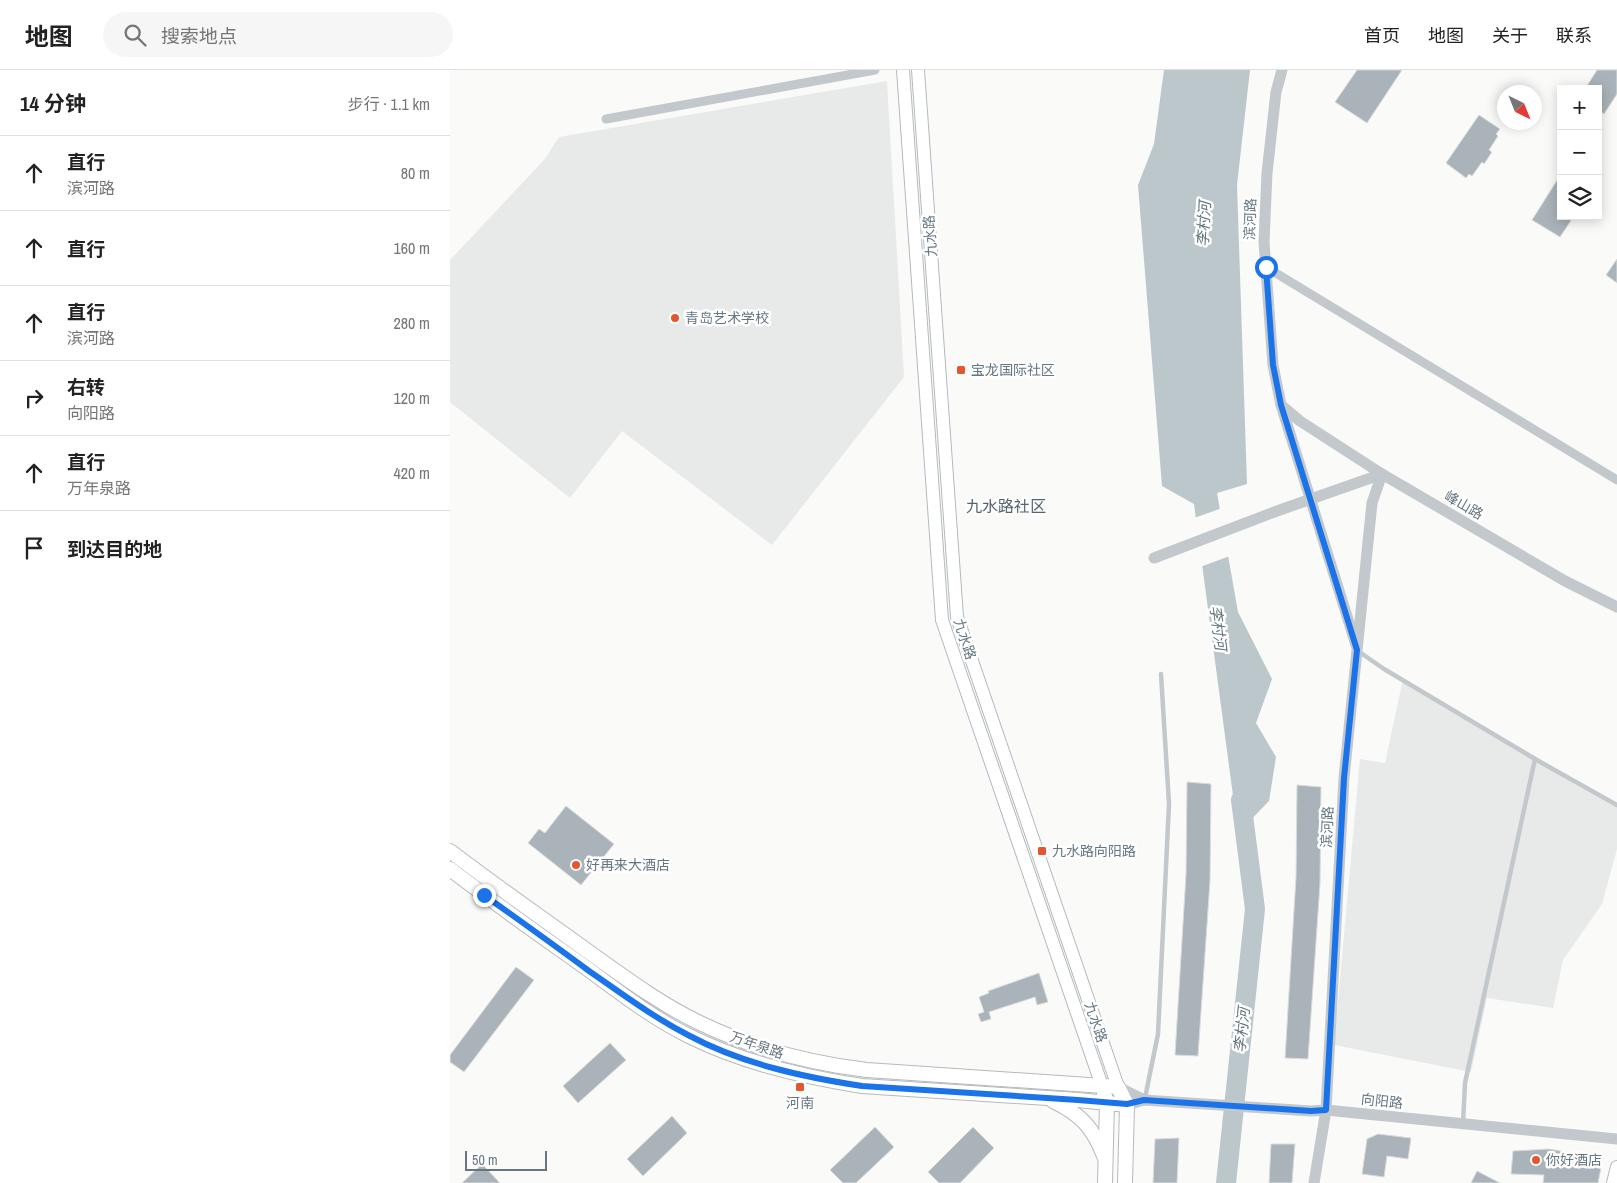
<!DOCTYPE html>
<html lang="zh">
<head>
<meta charset="utf-8">
<style>
  :root { --surface:#fff; --page:#f6f6f6; --text:#222; --muted:#767676; --line:#e0e0e0 }
  body { margin:0; font-family:"Archivo Narrow","Noto Sans SC",sans-serif; background:var(--page); color:var(--text) }
  .controls { position:absolute; right:15px; top:15px; display:grid; overflow:hidden; border-radius:0px; box-shadow:0 2px 12px #0003 }
  .controls button { width:45px; height:45px; display:grid; place-items:center; padding:0; border:0; border-bottom:1px solid var(--line); background:var(--surface); color:var(--text); font:25px sans-serif }
  .compass { position:absolute; left:1047px; top:15px; width:45px; height:45px; border-radius:50%; background:var(--surface); box-shadow:0 2px 12px #0003; rotate:137deg }
  .scale { position:absolute; left:15px; bottom:12px; width:82px; box-sizing:border-box; padding-left:5px; border:2px solid #657683; border-top:0; font-size:14px; line-height:18px; white-space:nowrap; color:#657683; -webkit-text-stroke:4px #fff; paint-order:stroke }
  .stop { position:absolute; width:15px; height:15px; margin:-11px; border:4px solid #1a73e8; border-radius:50%; background:#fff }
  .stop.end { background:#1a73e8; border-color:#fff; box-shadow:0 1px 5px #0008 }
  .list { margin:0; padding:0; list-style:none }
  h2 { display:flex; justify-content:space-between; align-items:center; height:65px; margin:0; padding:0 20px; font-size:21px }
  h2 small { font-size:16px; font-weight:400; color:var(--muted) }
  .list li { display:grid; grid-template-columns:32px 1fr auto; gap:15px; align-items:center; box-sizing:border-box; height:75px; padding:0 20px; border-top:1px solid var(--line) }
  .list b { display:block; font-size:19px; white-space:nowrap }
  .list p { margin:0; font-size:16px; white-space:nowrap; color:var(--muted) }
  .list em { font-size:16px; font-style:normal; color:var(--muted) }
  .icon { flex:none; width:28px; height:28px; fill:none; stroke:currentColor; stroke-width:2; stroke-linecap:round; stroke-linejoin:round }
  .map { position:relative; flex:none; width:1167px; height:1113px; overflow:hidden }
  header { display:flex; align-items:center; gap:30px; box-sizing:border-box; height:70px; padding:0 25px; background:var(--surface); border-bottom:1px solid var(--line) }
  header strong { font-size:24px }
  nav { display:flex; gap:28px; margin-inline-start:auto; font-size:18px }
  .search { width:350px; height:45px; background:var(--page); display:flex; align-items:center; gap:12px; box-sizing:border-box; padding:0 18px; border-radius:28px; color:var(--muted); font-size:19px }
  main { display:flex }
  aside { flex:1; background:var(--surface) }
  .map>svg:first-child { display:block }
  .built { fill:#e8e9e9 }
  .water { fill:#bbc7cb }
  .pier { fill:#fafaf8 }
  .lines { fill:none; stroke-linecap:round; stroke-linejoin:round }
  .river { stroke:#bbc7cb; stroke-width:20 }
  .building { fill:#aab3b9; stroke:#dcdcda }
  .secondary-casing { stroke:#b3babf; stroke-width:14 }
  .primary-casing { stroke:#b5babe; stroke-width:16 }
  .service { stroke:#c3c8cc; stroke-width:4.5 }
  .minor { stroke:#c3c8cc; stroke-width:9 }
  .tertiary { stroke:#c3c8cc; stroke-width:11 }
  .secondary { stroke:#fff; stroke-width:12 }
  .primary { stroke:#fff; stroke-width:14 }
  .route { stroke:#1a73e8; stroke-width:6 }
  .poi-dot { fill:#e4572e; stroke:#fff; stroke-width:2 }
  .labels { text-anchor:middle; stroke-width:5; stroke-linejoin:round; paint-order:stroke }
  .street-label { font-size:14px; fill:#657683; stroke:#fff }
  .poi-label { font-size:14px; fill:#657683; stroke:#fff; text-anchor:start }
  .water-label { font-size:15px; font-style:italic; fill:#60757c; stroke:#fff }
  .quarter-label { font-size:16px; fill:#57646e; stroke:#fff }
</style>
</head>
<body>
<header>
<strong>地图</strong>
<div class="search"><svg class="icon" aria-label="search" viewBox="0 0 24 24"><circle cx="10" cy="10" r="6"/><path d="M15 15l6 6"/></svg>搜索地点</div>
<nav><a>首页</a><a>地图</a><a>关于</a><a>联系</a></nav>
</header>
<main>
<aside>
<h2>14 分钟<small>步行 · 1.1 km</small></h2>
<ul class="list">
<li><svg class="icon" aria-label="ahead" viewBox="0 0 24 24"><path d="M12 20V5M6 11l6-6 6 6"/></svg><div><b>直行</b><p>滨河路</p></div><em>80 m</em></li>
<li><svg class="icon" aria-label="ahead" viewBox="0 0 24 24"><path d="M12 20V5M6 11l6-6 6 6"/></svg><div><b>直行</b></div><em>160 m</em></li>
<li><svg class="icon" aria-label="ahead" viewBox="0 0 24 24"><path d="M12 20V5M6 11l6-6 6 6"/></svg><div><b>直行</b><p>滨河路</p></div><em>280 m</em></li>
<li><svg class="icon" aria-label="right" viewBox="0 0 24 24"><path d="M7 20v-9h11M14 6l5 5-5 5"/></svg><div><b>右转</b><p>向阳路</p></div><em>120 m</em></li>
<li><svg class="icon" aria-label="ahead" viewBox="0 0 24 24"><path d="M12 20V5M6 11l6-6 6 6"/></svg><div><b>直行</b><p>万年泉路</p></div><em>420 m</em></li>
<li><svg class="icon" aria-label="arrive" viewBox="0 0 24 24"><path d="M6 21V4h12l-3 4 3 4H6"/></svg><div><b>到达目的地</b></div></li>
</ul>
</aside>
<div class="map">
<svg width="1167" height="1113" viewBox="0 0 1167 1113">
  <rect width="100%" height="100%" fill="#fafaf8"/>
  <!-- built -->
  <g class="built">
    <path d="M 437,11 L 454,307 L 322,475 L 172,361 L 120,428 L 0,332 L 0,190 L 94,90 L 109,67 Z"/>
    <path d="M 953,609 L 1167,734 L 1167,779 L 1152,834 L 1113,890 L 1103,938 L 1037,928 L 1021,1002 L 884,975 L 910,689 L 935,693 Z"/>
  </g>
  <!-- water -->
  <path class="water" d="M 714,0 L 800,0 L 787,115 L 797,414 L 767,423 L 788,542 L 822,609 L 806,653 L 826,687 L 819,731 L 788,763 L 744,434 L 712,416 L 688,115 L 704,74 Z"/>
  <!-- pier -->
  <path class="pier" d="M 772,438 L 780,486 L 750,497 L 744,448 Z"/>
  <g class="lines">
    <!-- river -->
    <path class="river" d="M 776,1113 L 805,839 L 791,730"/>
  </g>
  <!-- building -->
  <g class="building">
    <path d="M 907,0 L 952,0 L 917,53 L 885,32 Z"/>
    <path d="M 1147,0 L 1167,0 L 1167,24 L 1154,44 L 1148,40 L 1148,19 L 1135,19 Z"/>
    <path d="M 1029,45 L 1050,59 L 1046,64 L 1048,66 L 1039,80 L 1042,82 L 1034,94 L 1032,92 L 1022,106 L 1019,104 L 1016,108 L 996,93 Z"/>
    <path d="M 1111,104 L 1111,146 L 1124,146 L 1110,167 L 1082,150 Z"/>
    <path d="M 1167,189 L 1167,213 L 1156,205 Z"/>
    <path d="M 737,712 L 761,714 L 760,811 L 748,986 L 725,985 L 736,804 Z"/>
    <path d="M 847,715 L 871,717 L 870,814 L 858,989 L 835,988 L 846,807 Z"/>
    <path d="M 116,736 L 164,774 L 131,815 L 78,773 L 89,759 L 95,763 Z"/>
    <path d="M 66,897 L 84,910 L 14,1002 L 0,992 L 0,985 Z"/>
    <path d="M 589,903 L 598,932 L 587,935 L 585,927 L 539,942 L 541,949 L 531,952 L 528,944 L 534,942 L 529,927 L 539,923 L 538,921 Z"/>
    <path d="M 160,973 L 176,990 L 128,1033 L 113,1016 Z"/>
    <path d="M 222,1046 L 237,1063 L 193,1106 L 177,1089 Z"/>
    <path d="M 425,1057 L 444,1077 L 406,1113 L 393,1113 L 380,1100 Z"/>
    <path d="M 523,1057 L 544,1078 L 510,1113 L 489,1113 L 478,1102 Z"/>
    <path d="M 928,1064 L 961,1068 L 958,1089 L 937,1086 L 934,1107 L 912,1104 L 917,1069 Z"/>
    <path d="M 729,1068 L 727,1113 L 703,1113 L 705,1069 Z"/>
    <path d="M 821,1074 L 845,1074 L 842,1113 L 819,1113 Z"/>
    <path d="M 1099,1079 L 1153,1088 L 1148,1113 L 1093,1113 L 1094,1105 L 1061,1104 L 1063,1081 Z"/>
    <path d="M 32,1094 L 50,1113 L 12,1113 Z"/>
    <path d="M 1027,1101 L 1050,1113 L 1021,1113 Z"/>
  </g>
  <g class="lines">
    <defs>
      <g id="secondary">
        <path d="M 453,0 L 492,550 L 652,1016"/>
        <path d="M 468,0 L 507,547 L 668,1017"/>
        <path d="M 1163,1113 L 1167,1097"/>
      </g>
      <g id="primary">
        <path d="M 0,781 C 43,814 88,845 132,877 C 170,904 208,933 250,953 C 302,978 359,993 417,1000 L 668,1017 L 677,1035 L 675,1113"/>
        <path d="M 0,799 C 44,833 90,865 135,897 C 168,921 202,948 239,966 C 293,993 353,1007 412,1016 L 628,1030 L 677,1035"/>
        <path d="M 654,1024 L 657,1032 L 655,1113"/>
        <path d="M 603,1031 C 630,1044 643,1057 654,1086"/>
      </g>
    </defs>
    <!-- secondary casing -->
    <use href="#secondary" class="secondary-casing"/>
    <!-- primary casing -->
    <use href="#primary" class="primary-casing"/>
    <!-- service -->
    <g class="service">
      <path d="M 908,581 L 934,599 L 1085,689 L 1167,735"/>
      <path d="M 695,1028 L 708,964 L 719,734 L 711,604"/>
      <path d="M 1013,1053 L 1015,1013 L 1085,689"/>
    </g>
    <!-- minor -->
    <g class="minor">
      <path d="M 156,49 L 425,0"/>
      <path d="M 816,197 L 1167,410"/>
    </g>
    <!-- tertiary -->
    <g class="tertiary">
      <path d="M 832,0 L 826,22 L 817,103 L 814,172 L 823,295 L 831,335 L 850,351 L 932,404 L 1115,511 L 1167,537"/>
      <path d="M 831,335 L 906,575"/>
      <path d="M 704,488 L 827,441 L 932,404"/>
      <path d="M 668,1017 L 694,1030"/>
      <path d="M 677,1035 L 694,1030 L 861,1041 L 876,1040 L 1167,1069"/>
      <path d="M 864,1113 L 876,1040 L 894,708 L 922,433 L 932,404"/>
    </g>
    <!-- secondary -->
    <use href="#secondary" class="secondary"/>
    <!-- primary -->
    <use href="#primary" class="primary"/>
  </g>
  <g class="lines">
    <!-- route -->
    <path class="route" d="M 34,825 C 69,850 104,875 139,901 C 171,923 203,947 238,965 C 292,994 353,1007 412,1016 L 628,1030 L 677,1034 L 694,1030 L 861,1041 L 876,1040 L 894,708 L 907,580 L 831,335 L 823,295 L 816,197"/>
  </g>
  <!-- markers -->
  <g class="poi-dot">
    <circle cx="225" cy="248" r="5"/>
    <rect x="506" y="295" width="10" height="10" rx="2.5"/>
    <rect x="587" y="776" width="10" height="10" rx="2.5"/>
    <circle cx="126" cy="795" r="5"/>
    <rect x="345" y="1012" width="10" height="10" rx="2.5"/>
    <circle cx="1086" cy="1090" r="5"/>
  </g>
  <g class="labels">
    <!-- street labels -->
    <g class="street-label">
      <text transform="translate(800 149) rotate(-88)" y="5">滨河路</text>
      <text transform="translate(480 166) rotate(-94)" y="5">九水路</text>
      <text transform="translate(1014 435) rotate(30)" y="5">峰山路</text>
      <text transform="translate(515 569) rotate(72)" y="5">九水路</text>
      <text transform="translate(877 757) rotate(-87)" y="5">滨河路</text>
      <text transform="translate(646 952) rotate(71)" y="5">九水路</text>
      <text transform="translate(307 975) rotate(19)" y="5">万年泉路</text>
      <text transform="translate(932 1031) rotate(6)" y="5">向阳路</text>
    </g>
    <!-- poi labels -->
    <g class="poi-label">
      <text x="235" y="253">青岛艺术学校</text>
      <text x="521" y="305">宝龙国际社区</text>
      <text x="602" y="786">九水路向阳路</text>
      <text x="136" y="800">好再来大酒店</text>
      <text x="350" y="1038" text-anchor="middle">河南</text>
      <text x="1096" y="1095">你好酒店</text>
    </g>
    <!-- water labels -->
    <g class="water-label">
      <text transform="translate(754 154) rotate(-87)" y="5">李村河</text>
      <text transform="translate(768 558) rotate(83)" y="5">李村河</text>
      <text transform="translate(792 960) rotate(-84)" y="5">李村河</text>
    </g>
    <!-- quarter labels -->
    <g class="quarter-label">
      <text x="556" y="442">九水路社区</text>
    </g>
  </g>
</svg>
<div class="controls">
<button>+</button>
<button>−</button>
<button><svg class="icon" aria-label="layers" viewBox="0 0 24 24"><path d="M12 4l9 5-9 5-9-5zM3 14l9 5 9-5"/></svg></button>
</div>
<svg class="compass" viewBox="-18 -18 36 36"><path d="M0-13l5 13h-10z" fill="#e53935"/><path d="M0 13l5-13h-10z" fill="#767676"/></svg>
<div class="scale">50 m</div>
<div class="stop" style="left:816px;top:197px"></div>
<div class="stop end" style="left:34px;top:825px"></div>
</div>
</main>
</body>
</html>
